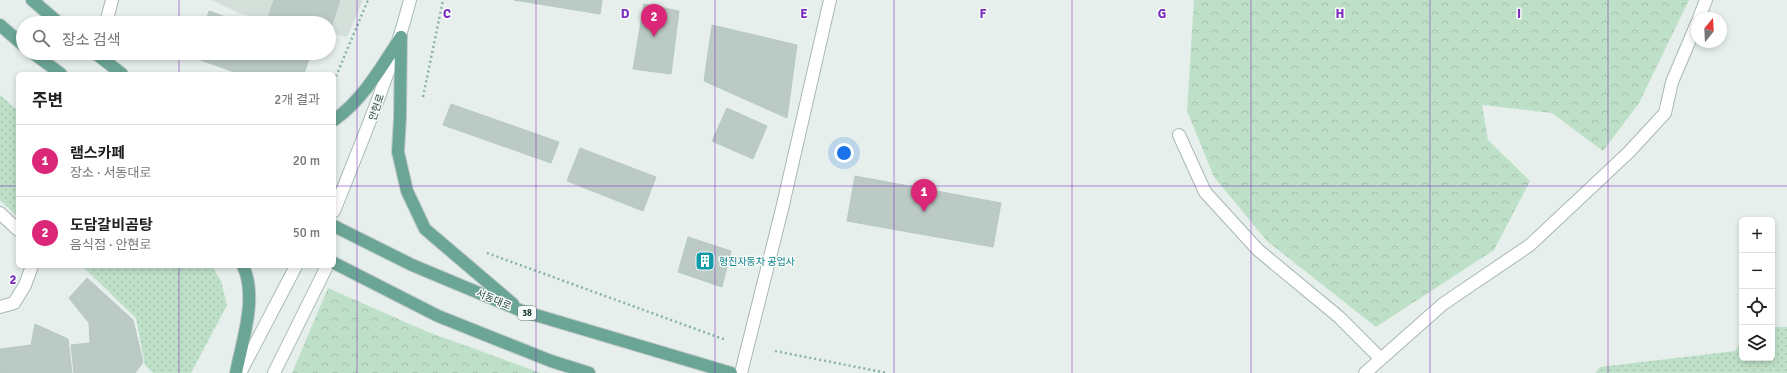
<!DOCTYPE html>
<html lang="ko">
<head>
<meta charset="utf-8">
<style>
  :root { --surface:#fff; --page:#f6f6f6; --text:#222; --muted:#767676; --line:#e0e0e0; --accent:#db2777 }
  body { margin:0; font-family:Signika,"Noto Sans KR",sans-serif; background:var(--page); color:var(--text) }
  .controls { position:absolute; right:12px; bottom:12px; display:grid; overflow:hidden; border-radius:6px; box-shadow:0 2px 6px #0003 }
  .controls button { width:36px; height:36px; display:grid; place-items:center; padding:0; border:0; border-bottom:1px solid var(--line); background:var(--surface); color:var(--text); font:20px sans-serif }
  .compass { position:absolute; left:1691px; top:12px; width:36px; height:36px; border-radius:50%; background:var(--surface); box-shadow:0 2px 6px #0003; rotate:18deg }
  .you { position:absolute; left:844px; top:153px; width:14px; height:14px; margin:-10px; border:3px solid #fff; border-radius:50%; background:#1a73e8; box-shadow:0 0 0 6px #1a73e833 }
  .badge { display:grid; place-items:center; width:26px; height:26px; border-radius:50%; background:var(--accent); color:#fff; font-size:13px; font-weight:700 }
  .pin { position:absolute; translate:-50% -33px; filter:drop-shadow(0 1px 2px #0008) }
  .pin::after { content:''; position:absolute; top:21px; width:14px; height:12px; background:inherit; clip-path:polygon(0 0,100% 0,50% 100%) }
  .list { margin:0; padding:0; list-style:none }
  h2 { display:flex; justify-content:space-between; align-items:center; height:52px; margin:0; padding:0 16px; font-size:17px }
  h2 small { font-size:13px; font-weight:400; color:var(--muted) }
  .list li { display:grid; grid-template-columns:26px 1fr auto; gap:12px; align-items:center; box-sizing:border-box; height:72px; padding:0 16px; border-top:1px solid var(--line) }
  .list b { display:block; font-size:15px; white-space:nowrap }
  .list p { margin:0; font-size:13px; white-space:nowrap; color:var(--muted) }
  .list em { font-size:13px; font-style:normal; color:var(--muted) }
  .icon { flex:none; width:22px; height:22px; fill:none; stroke:currentColor; stroke-width:2; stroke-linecap:round; stroke-linejoin:round }
  .map { position:relative; flex:none; width:1787px; height:373px; overflow:hidden }
  .search { position:absolute; background:var(--surface); box-shadow:0 2px 6px #0003; left:16px; top:16px; width:320px; height:44px; display:flex; align-items:center; gap:10px; box-sizing:border-box; padding:0 14px; border-radius:22px; color:var(--muted); font-size:15px }
  .panel { position:absolute; background:var(--surface); box-shadow:0 2px 6px #0003; left:16px; top:72px; width:320px; height:196px; border-radius:6px }
  .map>svg:first-child { display:block }
  .built { fill:#d4dfda }
  .grass { fill:url(#grass-dots) }
  .forest { fill:url(#forest-crowns) }
  .building { fill:#bbcac4; stroke:#b8c9c2 }
  .lines { fill:none; stroke-linecap:round; stroke-linejoin:round }
  .service-casing { stroke:#a8b8b2; stroke-width:14 }
  .secondary-casing { stroke:#a4bbb3; stroke-width:14 }
  .primary-casing { stroke:#c2cac8; stroke-width:14 }
  .path { stroke:#86b3a5; stroke-width:2.5; stroke-dasharray:2 3; stroke-linecap:butt }
  .service { stroke:#fff; stroke-width:12 }
  .secondary { stroke:#fff; stroke-width:12 }
  .primary { stroke:#6aa596; stroke-width:12 }
  .grid { fill:none; stroke:#7b2cbf; stroke-width:1; stroke-opacity:0.55 }
  .labels { text-anchor:middle; stroke-width:3; stroke-linejoin:round; paint-order:stroke }
  .shield { fill:#f7fbf9; stroke:#637a73; stroke-width:1 }
  .shield-label { font-size:9px; font-weight:bold; fill:#24423a }
  .street-label { font-size:10px; fill:#24423a; stroke:#f7fbf9 }
  .culture-label { font-size:10px; fill:#0d838f; stroke:#f7fbf9; text-anchor:start }
  .grid-label { font-size:13px; text-anchor:middle; font-weight:bold; fill:#7b2cbf; stroke:#f7fbf9; stroke-width:3; stroke-linejoin:round; paint-order:stroke }
</style>
</head>
<body>
<div class="map">
<svg width="1787" height="373" viewBox="0 0 1787 373">
  <defs>
    <pattern id="grass-dots" width="8" height="8" patternUnits="userSpaceOnUse"><rect width="8" height="8" fill="#bfe0c8"/><path d="M2 2h.1M6 6h.1" fill="none" stroke="#a4c1ad" stroke-width="1.8" stroke-linecap="round"/></pattern>
    <pattern id="forest-crowns" width="20" height="18" patternUnits="userSpaceOnUse"><rect width="20" height="18" fill="#bfe0c8"/><path d="M2 6a3 3 0 1 1 6 0M12 15a3 3 0 1 1 6 0" fill="none" stroke="#a4c1ad"/></pattern>
  </defs>
  <rect width="100%" height="100%" fill="#e6efeb"/>
  <!-- built -->
  <path class="built" d="M 212,0 L 363,0 L 347,37 L 329,33 L 329,23 L 283,23 L 241,14 Z"/>
  <!-- grass -->
  <g class="grass">
    <path d="M 0,95 L 18,111 L 18,217 L 0,200 Z"/>
    <path d="M 82,266 L 212,266 L 221,281 L 227,305 L 191,373 L 153,373 L 145,365 L 136,318 Z"/>
    <path d="M 1772,327 L 1787,327 L 1787,373 L 1595,373 L 1600,367 L 1735,351 L 1742,341 L 1742,358 L 1772,358 Z"/>
  </g>
  <!-- forest -->
  <g class="forest">
    <path d="M 1194,0 L 1689,0 L 1639,103 L 1603,151 L 1552,113 L 1482,105 L 1488,140 L 1530,181 L 1494,250 L 1376,327 L 1267,241 L 1214,177 L 1187,111 Z"/>
    <path d="M 328,288 L 428,332 L 541,373 L 292,373 Z"/>
  </g>
  <!-- building -->
  <g class="building">
    <path d="M 274,0 L 340,0 L 329,33 L 329,23 L 276,23 L 267,20 Z"/>
    <path d="M 514,0 L 602,0 L 600,14 Z"/>
    <path d="M 644,4 L 679,11 L 671,74 L 633,69 Z"/>
    <path d="M 209,11 L 242,23 L 205,23 Z"/>
    <path d="M 712,25 L 797,45 L 787,118 L 704,81 Z"/>
    <path d="M 194,53 L 311,53 L 304,74 L 240,74 L 192,57 Z"/>
    <path d="M 451,104 L 559,142 L 551,163 L 443,125 Z"/>
    <path d="M 727,108 L 767,126 L 753,159 L 712,141 Z"/>
    <path d="M 580,148 L 656,177 L 643,211 L 567,181 Z"/>
    <path d="M 855,176 L 1001,203 L 993,247 L 847,221 Z"/>
    <path d="M 688,237 L 731,251 L 722,287 L 678,272 Z"/>
    <path d="M 87,278 L 133,320 L 143,362 L 135,373 L 74,373 L 71,345 L 90,343 L 89,323 L 69,298 Z"/>
    <path d="M 35,324 L 68,339 L 72,373 L 0,373 L 0,349 L 31,345 Z"/>
  </g>
  <g class="lines">
    <defs>
      <g id="service">
        <path d="M 1699,18 L 1706,0"/>
        <path d="M 106,23 L 112,0"/>
        <path d="M 1179,135 L 1205,192 L 1258,250 L 1339,317 L 1380,358"/>
        <path d="M 0,213 L 18,230"/>
        <path d="M 0,307 L 14,303 L 25,285 L 32,266"/>
        <path d="M 741,373 L 782,209 L 830,0"/>
        <path d="M 1365,373 L 1443,304 L 1530,245 L 1629,152 L 1665,113 L 1672,82 L 1697,23"/>
      </g>
      <g id="secondary">
        <path d="M 334,211 C 362,141 391,73 410,0"/>
        <path d="M 240,373 L 296,266"/>
        <path d="M 274,373 L 327,266"/>
      </g>
      <g id="primary">
        <path d="M 32,0 L 59,23"/>
        <path d="M 0,25 L 23,45"/>
        <path d="M 401,37 L 400,118 L 398,152 L 407,191 L 425,229 L 513,304"/>
        <path d="M 33,53 L 61,74"/>
        <path d="M 95,53 L 122,74"/>
        <path d="M 334,120 C 363,100 382,66 401,37"/>
        <path d="M 334,226 L 412,265 L 522,311 L 731,373"/>
        <path d="M 334,263 L 438,316 L 551,361 L 589,373"/>
        <path d="M 236,373 C 242,341 258,297 243,266"/>
      </g>
    </defs>
    <!-- service casing -->
    <use href="#service" class="service-casing"/>
    <!-- secondary casing -->
    <use href="#secondary" class="secondary-casing"/>
    <!-- primary casing -->
    <use href="#primary" class="primary-casing"/>
    <!-- path -->
    <g class="path">
      <path d="M 334,81 L 368,0"/>
      <path d="M 423,97 L 443,0"/>
      <path d="M 487,253 L 726,340"/>
      <path d="M 775,351 L 887,373"/>
    </g>
    <!-- service -->
    <use href="#service" class="service"/>
    <!-- secondary -->
    <use href="#secondary" class="secondary"/>
    <!-- primary -->
    <use href="#primary" class="primary"/>
  </g>
  <!-- grid -->
  <path class="grid" d="M 179,0 L 179,23M 357,0 L 357,373M 536,0 L 536,373M 715,0 L 715,373M 894,0 L 894,373M 1072,0 L 1072,373M 1251,0 L 1251,373M 1430,0 L 1430,373M 1608,0 L 1608,373M 179,53 L 179,74M 0,186 L 18,186M 334,186 L 1787,186M 179,266 L 179,373"/>
  <!-- icons -->
  <defs>
    <symbol id="building-square" viewBox="-11 -11 22 22"><rect x="-9" y="-9" width="18" height="18" rx="4" fill="#0f9aa8" stroke="#f7fbf9"/><path d="M-4-6H4V6H1V3H-1V6H-4ZM-2.5-4.3h1.7v1.8h-1.7ZM.8-4.3h1.7v1.8H.8ZM-2.5-1h1.7V.8h-1.7ZM.8-1h1.7V.8H.8Z" fill="#fff"/></symbol>
  </defs>
  <g fill-rule="evenodd">
    <use href="#building-square" x="694" y="250" width="22" height="22"/>
  </g>
  <g class="labels">
    <!-- shield labels -->
    <rect class="shield" x="518" y="306" width="18" height="14" rx="3"/>
    <g class="shield-label">
      <text x="527" y="316">38</text>
    </g>
    <!-- street labels -->
    <g class="street-label">
      <text transform="translate(376 107) rotate(-71)" y="4">안현로</text>
      <text transform="translate(494 299) rotate(23)" y="4">서동대로</text>
    </g>
    <!-- culture labels -->
    <g class="culture-label">
      <text x="719" y="265">형진자동차 공업사</text>
    </g>
  </g>
  <g class="grid-label">
    <text x="447" y="18">C</text>
    <text x="625" y="18">D</text>
    <text x="804" y="18">E</text>
    <text x="983" y="18">F</text>
    <text x="1162" y="18">G</text>
    <text x="1340" y="18">H</text>
    <text x="1519" y="18">I</text>
    <text x="13" y="284">2</text>
  </g>
</svg>
<div class="controls">
<button>+</button>
<button>−</button>
<button><svg class="icon" aria-label="locate" viewBox="0 0 24 24"><circle cx="12" cy="12" r="6"/><path d="M12 2v4M12 18v4M2 12h4M18 12h4"/></svg></button>
<button><svg class="icon" aria-label="layers" viewBox="0 0 24 24"><path d="M12 4l9 5-9 5-9-5zM3 14l9 5 9-5"/></svg></button>
</div>
<svg class="compass" viewBox="-18 -18 36 36"><path d="M0-13l5 13h-10z" fill="#e53935"/><path d="M0 13l5-13h-10z" fill="#767676"/></svg>
<div class="you"></div>
<div class="pin badge" style="left:924px;top:212px">1</div>
<div class="pin badge" style="left:654px;top:37px">2</div>
<div class="search"><svg class="icon" aria-label="search" viewBox="0 0 24 24"><circle cx="10" cy="10" r="6"/><path d="M15 15l6 6"/></svg>장소 검색</div>
<section class="panel">
<h2>주변<small>2개 결과</small></h2>
<ul class="list">
<li><span class="badge">1</span><div><b>램스카페</b><p>장소 · 서동대로</p></div><em>20 m</em></li>
<li><span class="badge">2</span><div><b>도담갈비곰탕</b><p>음식점 · 안현로</p></div><em>50 m</em></li>
</ul>
</section>
</div>
</body>
</html>
